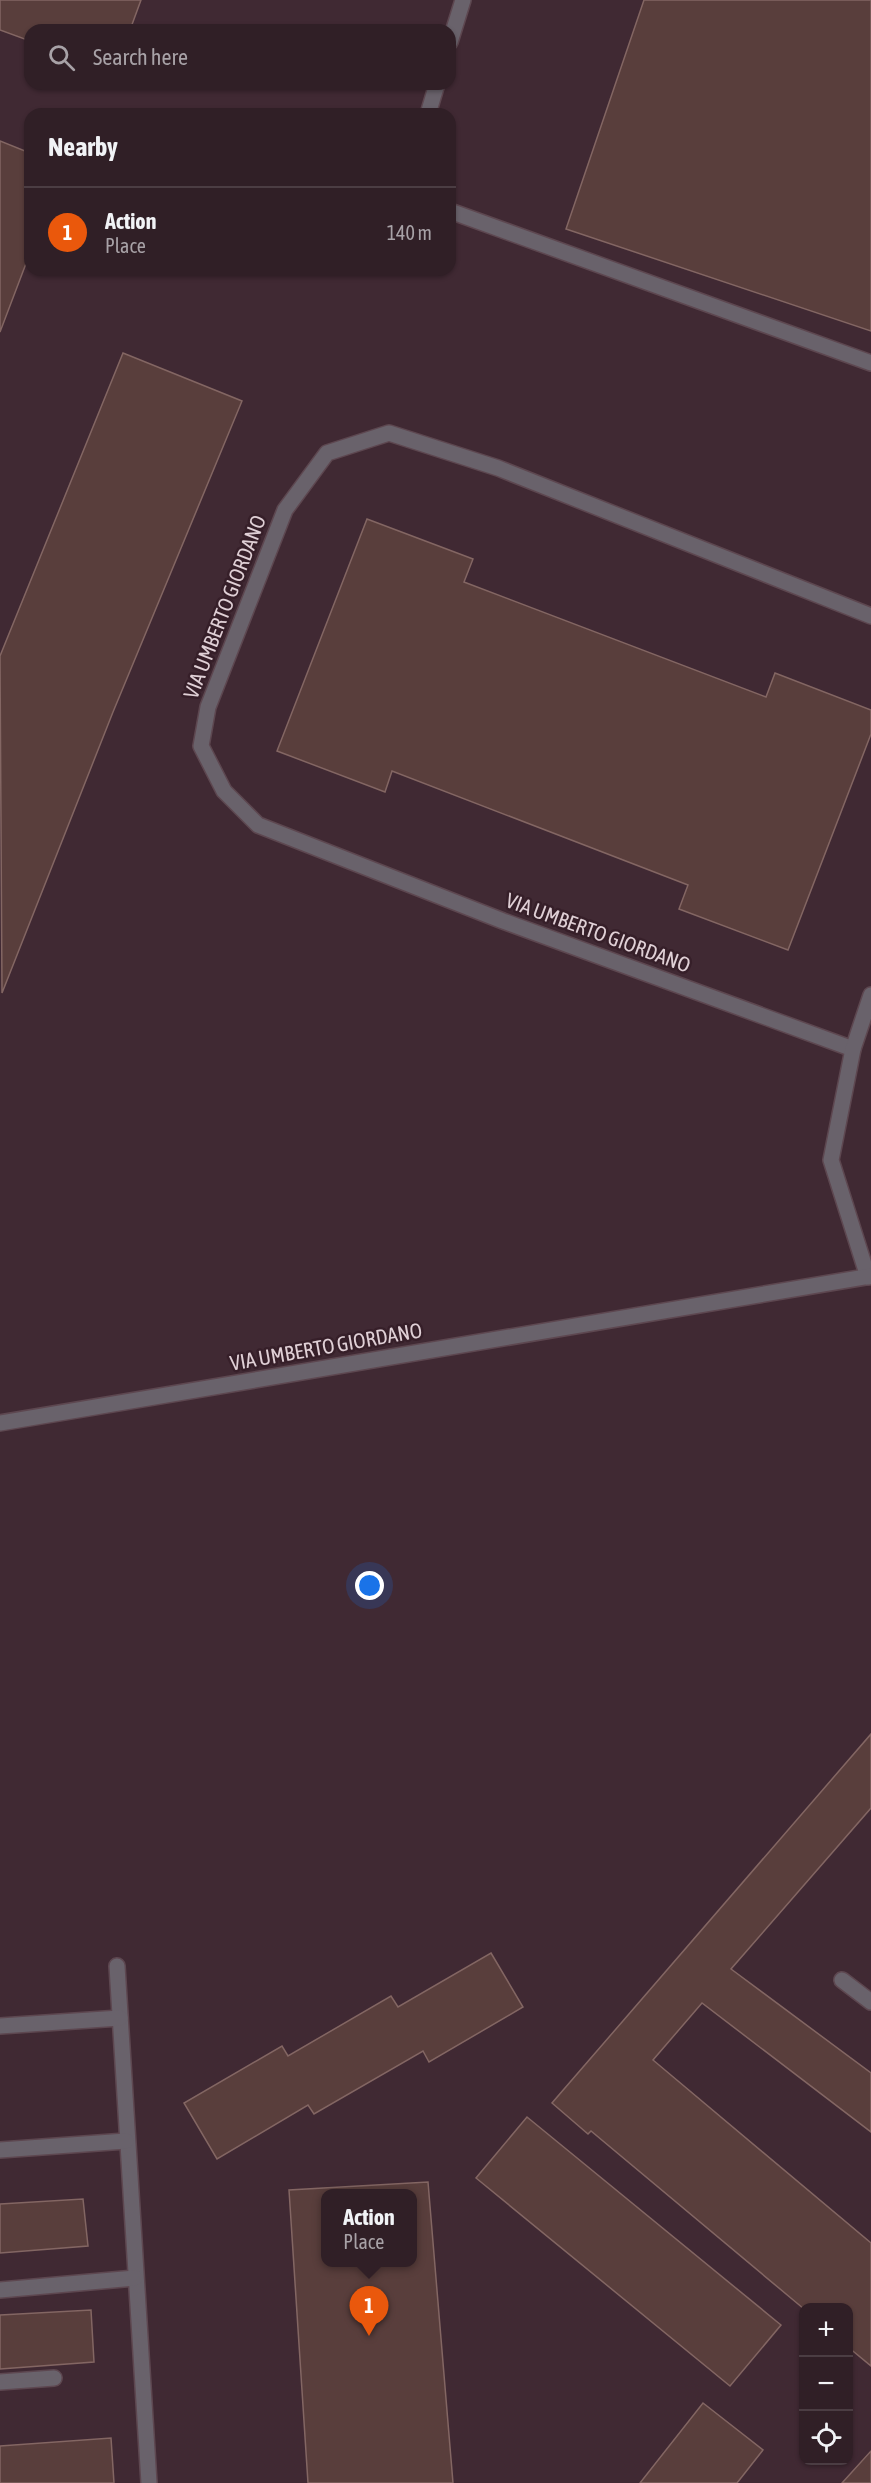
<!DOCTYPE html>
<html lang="en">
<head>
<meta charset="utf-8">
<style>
  :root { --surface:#301f26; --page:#3c2c32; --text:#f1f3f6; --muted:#a8a2a7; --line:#4b3d43; --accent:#ea580c }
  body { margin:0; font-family:"Asap Condensed",sans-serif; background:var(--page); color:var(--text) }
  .controls { position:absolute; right:18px; bottom:18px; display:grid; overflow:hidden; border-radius:12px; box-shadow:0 2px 4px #0004 }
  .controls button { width:54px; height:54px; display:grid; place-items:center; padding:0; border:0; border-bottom:2px solid var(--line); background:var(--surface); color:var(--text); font:30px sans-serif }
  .you { position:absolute; left:370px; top:1586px; width:21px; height:21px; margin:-15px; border:4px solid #fff; border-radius:50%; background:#1a73e8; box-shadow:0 0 0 9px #1a73e833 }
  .badge { display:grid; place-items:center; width:39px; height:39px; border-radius:50%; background:var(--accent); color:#fff; font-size:20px; font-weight:700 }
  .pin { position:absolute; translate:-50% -50px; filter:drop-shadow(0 2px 3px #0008) }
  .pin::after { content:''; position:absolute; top:32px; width:21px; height:18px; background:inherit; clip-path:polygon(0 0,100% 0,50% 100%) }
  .popup { position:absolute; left:321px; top:2189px; width:96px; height:78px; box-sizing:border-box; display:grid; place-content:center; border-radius:12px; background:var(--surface); filter:drop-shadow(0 2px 4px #0005); font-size:20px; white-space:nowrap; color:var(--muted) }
  .popup b { font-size:22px; color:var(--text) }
  .popup::after { content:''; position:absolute; left:50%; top:100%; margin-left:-12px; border:12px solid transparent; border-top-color:var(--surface) }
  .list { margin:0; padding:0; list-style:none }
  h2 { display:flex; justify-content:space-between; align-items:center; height:78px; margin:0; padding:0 24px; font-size:26px }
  h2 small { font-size:20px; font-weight:400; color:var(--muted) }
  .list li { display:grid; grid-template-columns:39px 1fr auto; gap:18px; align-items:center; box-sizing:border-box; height:90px; padding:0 24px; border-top:2px solid var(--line) }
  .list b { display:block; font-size:22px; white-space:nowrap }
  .list p { margin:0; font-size:20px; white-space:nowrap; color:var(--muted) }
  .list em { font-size:20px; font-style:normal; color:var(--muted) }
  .icon { flex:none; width:33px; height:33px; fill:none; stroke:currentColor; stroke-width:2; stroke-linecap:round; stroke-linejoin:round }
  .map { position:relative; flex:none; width:871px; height:2483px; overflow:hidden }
  .search { position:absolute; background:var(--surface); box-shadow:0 2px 4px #0004; left:24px; top:24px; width:432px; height:66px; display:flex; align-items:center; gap:15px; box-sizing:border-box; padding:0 21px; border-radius:18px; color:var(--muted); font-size:22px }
  .panel { position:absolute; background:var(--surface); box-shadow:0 2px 4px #0004; left:24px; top:108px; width:432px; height:168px; border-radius:18px }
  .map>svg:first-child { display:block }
  .building { fill:#593e3c; stroke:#836663; stroke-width:1.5; fill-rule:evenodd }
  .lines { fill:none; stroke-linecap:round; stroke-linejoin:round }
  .minor-casing { stroke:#5d4750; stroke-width:18 }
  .minor { stroke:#69626b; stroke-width:15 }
  .labels { text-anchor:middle; stroke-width:5; stroke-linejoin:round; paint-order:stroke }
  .street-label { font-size:21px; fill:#e0d0d6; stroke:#361f29 }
</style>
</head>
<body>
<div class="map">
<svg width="871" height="2483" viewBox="0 0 871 2483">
  <rect width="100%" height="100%" fill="#402933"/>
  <!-- building -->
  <g class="building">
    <path d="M 0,0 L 141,0 L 130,30 L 30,30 L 30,41 L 0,30 Z"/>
    <path d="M 644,0 L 871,0 L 871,331 L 566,229 Z"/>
    <path d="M 0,141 L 30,153 L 30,253 L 0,332 Z"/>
    <path d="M 123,353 L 242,401 L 113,712 L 2,993 L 0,656 Z"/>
    <path d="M 367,519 L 473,559 L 464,582 L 766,697 L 775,673 L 871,710 L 871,734 L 788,950 L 679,909 L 688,885 L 392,771 L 385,792 L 277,751 Z"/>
    <path d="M 871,1734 L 871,1808 L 731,1969 L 871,2073 L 871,2132 L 702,2003 L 653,2060 L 871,2243 L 871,2366 L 848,2347 L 848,2308 L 804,2308 L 804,2309 L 591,2131 L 588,2134 L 552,2103 Z"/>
    <path d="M 491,1953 L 523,2007 L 429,2062 L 423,2051 L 314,2114 L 308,2105 L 217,2159 L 184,2103 L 282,2046 L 288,2056 L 391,1996 L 398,2007 Z"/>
    <path d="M 527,2117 L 781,2325 L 730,2386 L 476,2178 Z"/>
    <path d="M 428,2182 L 453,2483 L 308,2483 L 289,2190 ZM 326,2194 L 412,2194 L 412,2262 L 326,2262 Z"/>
    <path d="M 83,2199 L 88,2246 L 0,2253 L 0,2204 Z"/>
    <path d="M 91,2310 L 94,2362 L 0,2369 L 0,2315 Z"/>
    <path d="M 703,2403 L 763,2450 L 737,2483 L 640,2483 Z"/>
    <path d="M 111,2438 L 114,2483 L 0,2483 L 0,2446 Z"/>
    <path d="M 871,2451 L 871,2483 L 842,2483 Z"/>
  </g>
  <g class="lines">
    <defs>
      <g id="minor">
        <path d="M 450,42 L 463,0"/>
        <path d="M 428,114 L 437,84"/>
        <path d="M 450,211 L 871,363"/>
        <path d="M 853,1049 L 503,921 L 258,825 L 224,791 L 201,746 L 208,707 L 285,510 L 327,453 L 389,433 L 498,468 L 871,616"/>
        <path d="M 868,1277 L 831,1160 L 853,1049 L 871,995"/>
        <path d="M 0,1423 L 871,1276"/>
        <path d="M 117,1966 L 149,2483"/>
        <path d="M 842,1980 L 871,2002"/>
        <path d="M 0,2026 L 120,2018"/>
        <path d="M 0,2150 L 126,2141"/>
        <path d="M 0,2290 L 135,2278"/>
        <path d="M 0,2382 L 54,2378"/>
      </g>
    </defs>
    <!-- minor casing -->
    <use href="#minor" class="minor-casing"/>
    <!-- minor -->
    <use href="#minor" class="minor"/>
  </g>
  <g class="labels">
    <!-- street labels -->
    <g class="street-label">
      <text transform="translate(225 607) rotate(-69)" y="7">VIA UMBERTO GIORDANO</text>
      <text transform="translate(598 933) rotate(20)" y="7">VIA UMBERTO GIORDANO</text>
      <text transform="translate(326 1347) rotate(-10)" y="7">VIA UMBERTO GIORDANO</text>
    </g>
  </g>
</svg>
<div class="controls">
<button>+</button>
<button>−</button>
<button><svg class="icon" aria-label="locate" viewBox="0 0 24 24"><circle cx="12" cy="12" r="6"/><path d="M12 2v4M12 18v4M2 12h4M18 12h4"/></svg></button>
</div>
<div class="you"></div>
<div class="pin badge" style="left:369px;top:2336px">1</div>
<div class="popup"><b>Action</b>Place</div>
<div class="search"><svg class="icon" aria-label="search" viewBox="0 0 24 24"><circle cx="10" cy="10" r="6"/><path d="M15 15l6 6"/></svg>Search here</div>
<section class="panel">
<h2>Nearby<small></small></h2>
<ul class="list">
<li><span class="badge">1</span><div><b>Action</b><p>Place</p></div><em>140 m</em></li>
</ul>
</section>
</div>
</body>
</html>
